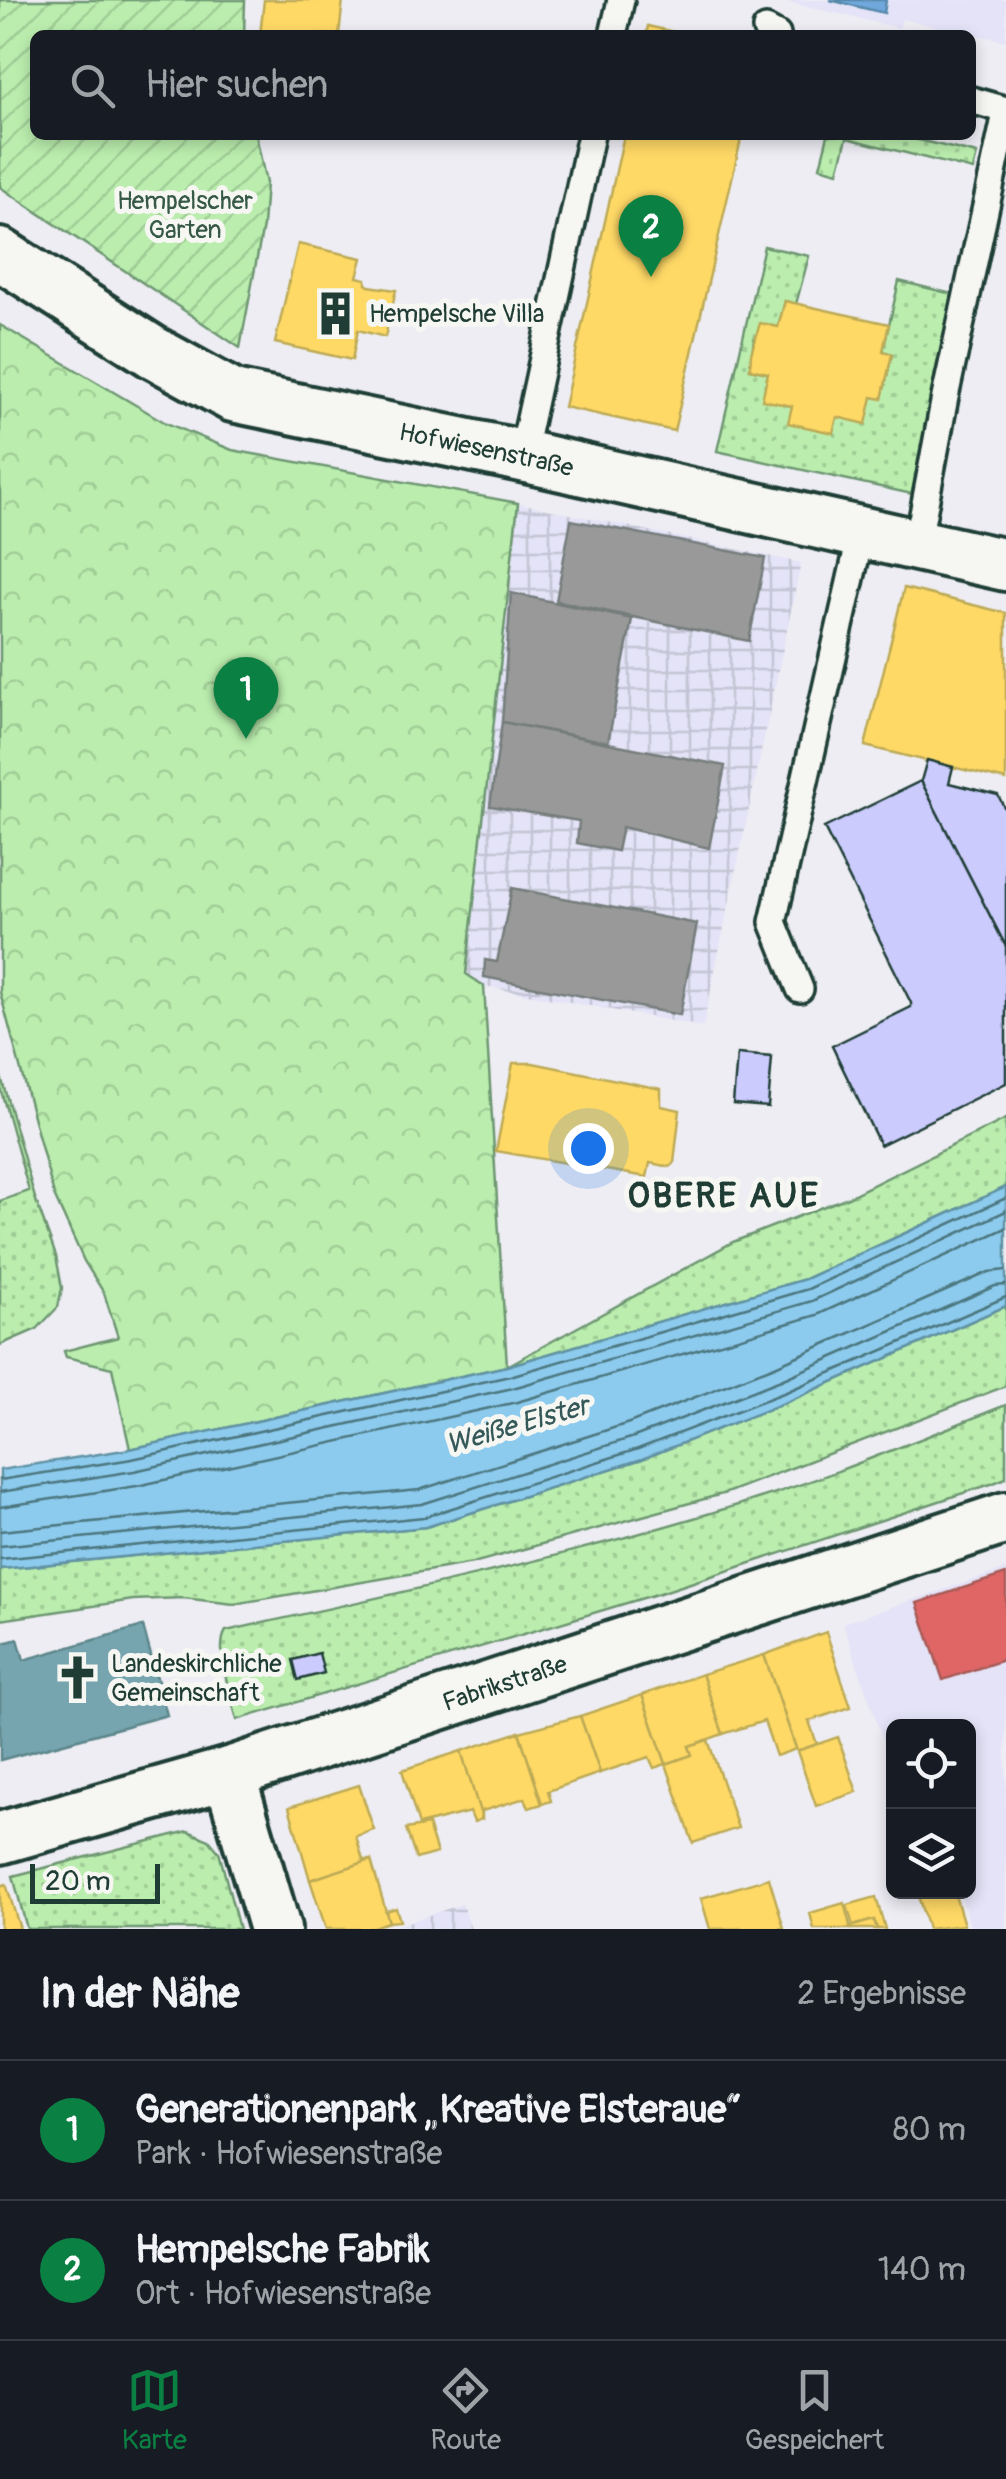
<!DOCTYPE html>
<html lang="de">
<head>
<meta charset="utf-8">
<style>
  :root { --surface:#171b24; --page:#20242c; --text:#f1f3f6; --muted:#9ea1a6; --line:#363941; --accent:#0b8043 }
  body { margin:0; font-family:Pangolin,sans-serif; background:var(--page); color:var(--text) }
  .controls { position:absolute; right:30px; bottom:30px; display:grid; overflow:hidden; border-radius:15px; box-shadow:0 5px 15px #0003 }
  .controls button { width:90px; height:90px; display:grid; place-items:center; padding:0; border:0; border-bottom:2px solid var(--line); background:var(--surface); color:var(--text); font:50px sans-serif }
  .scale { position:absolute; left:30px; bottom:25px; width:130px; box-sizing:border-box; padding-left:10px; border:5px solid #1f3d34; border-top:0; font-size:28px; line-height:35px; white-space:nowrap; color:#1f3d34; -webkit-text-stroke:8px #f6f6f2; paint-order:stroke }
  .you { position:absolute; left:588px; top:1148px; width:35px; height:35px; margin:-25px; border:8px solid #fff; border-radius:50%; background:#1a73e8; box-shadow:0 0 0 15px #1a73e833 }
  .badge { display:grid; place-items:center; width:65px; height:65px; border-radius:50%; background:var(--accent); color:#fff; font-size:32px; font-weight:700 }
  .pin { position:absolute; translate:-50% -82px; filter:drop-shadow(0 2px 5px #0008) }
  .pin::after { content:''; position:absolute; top:52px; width:35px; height:30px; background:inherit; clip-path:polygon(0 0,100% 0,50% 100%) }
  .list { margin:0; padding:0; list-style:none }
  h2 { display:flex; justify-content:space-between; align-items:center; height:130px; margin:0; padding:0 40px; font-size:42px }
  h2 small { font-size:32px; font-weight:400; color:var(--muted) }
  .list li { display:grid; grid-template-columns:65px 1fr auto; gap:30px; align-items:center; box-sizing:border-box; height:140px; padding:0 40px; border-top:2px solid var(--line) }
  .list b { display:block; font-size:38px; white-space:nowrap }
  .list p { margin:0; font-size:32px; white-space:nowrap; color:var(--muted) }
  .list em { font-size:32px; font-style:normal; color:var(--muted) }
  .icon { flex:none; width:55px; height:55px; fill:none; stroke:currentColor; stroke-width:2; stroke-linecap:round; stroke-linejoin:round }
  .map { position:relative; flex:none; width:1006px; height:1929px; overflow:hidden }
  .search { position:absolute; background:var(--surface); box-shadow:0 5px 15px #0003; left:30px; right:30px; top:30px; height:110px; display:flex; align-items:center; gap:25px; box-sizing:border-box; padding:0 35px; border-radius:15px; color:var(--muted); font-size:38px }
  .sheet { height:410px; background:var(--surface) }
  nav { display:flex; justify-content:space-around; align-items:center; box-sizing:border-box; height:140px; border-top:2px solid var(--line); background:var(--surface); font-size:28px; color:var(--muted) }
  nav a { display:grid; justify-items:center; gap:5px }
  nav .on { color:var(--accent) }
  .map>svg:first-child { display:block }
  .built { fill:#e4e3f7 }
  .industrial { fill:url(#industrial-grid) }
  .grass { fill:url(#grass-dots); stroke:#6d9671; stroke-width:2.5 }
  .forest { fill:url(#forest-crowns); stroke:#6d9671; stroke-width:2.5 }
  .garden { fill:url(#garden-furrows); stroke:#6d9671; stroke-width:2.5 }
  .water { fill:#8dcbee; stroke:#6192a4; stroke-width:2.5 }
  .homes { fill:#ffd966; stroke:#bcaa57; stroke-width:2.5 }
  .shops { fill:#e06666; stroke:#a65a57; stroke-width:2.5 }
  .schools { fill:#6fa8dc; stroke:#5788aa; stroke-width:2.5 }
  .public { fill:#76a5af; stroke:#5c868a; stroke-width:2.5 }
  .industry { fill:#999; stroke:#747d7b; stroke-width:2.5 }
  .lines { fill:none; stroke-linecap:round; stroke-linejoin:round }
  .shore { stroke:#4b767e; stroke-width:2.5 }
  .building { fill:#cccbfe; stroke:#1f3d34; stroke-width:2.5 }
  .service-casing { stroke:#1f3d34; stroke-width:32 }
  .minor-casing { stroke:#1f3d34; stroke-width:58 }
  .service { stroke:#f6f6f2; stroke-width:25 }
  .minor { stroke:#f6f6f2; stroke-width:50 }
  .labels { text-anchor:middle; stroke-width:10; stroke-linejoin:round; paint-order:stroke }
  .park-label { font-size:25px; fill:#365846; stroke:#f6f6f2 }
  .poi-label { font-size:25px; fill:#1f3d34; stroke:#f6f6f2; text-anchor:start }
  .street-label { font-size:25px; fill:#1f3d34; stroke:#f6f6f2 }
  .water-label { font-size:28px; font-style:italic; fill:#355959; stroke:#f6f6f2 }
  .district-label { font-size:35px; font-weight:bold; letter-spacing:2.5px; fill:#1f3d34; stroke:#f6f6f2 }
</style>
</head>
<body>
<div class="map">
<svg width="1006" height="1929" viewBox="0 0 1006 1929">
  <defs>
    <pattern id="industrial-grid" width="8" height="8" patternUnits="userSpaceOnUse" patternTransform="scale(2.5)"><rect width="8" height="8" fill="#e4e3f7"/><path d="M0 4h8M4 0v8" fill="none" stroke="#c3c4d4"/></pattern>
    <pattern id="grass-dots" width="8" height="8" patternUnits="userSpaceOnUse" patternTransform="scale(2.5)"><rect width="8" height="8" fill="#bbeeae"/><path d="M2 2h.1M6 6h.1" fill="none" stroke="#a0cd96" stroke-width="1.8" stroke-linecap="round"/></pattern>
    <pattern id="forest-crowns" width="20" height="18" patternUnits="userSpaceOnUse" patternTransform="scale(2.5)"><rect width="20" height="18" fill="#bbeeae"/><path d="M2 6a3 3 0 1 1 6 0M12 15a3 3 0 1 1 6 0" fill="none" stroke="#a0cd96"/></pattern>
    <pattern id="garden-furrows" width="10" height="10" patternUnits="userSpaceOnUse" patternTransform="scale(2.5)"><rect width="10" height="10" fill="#bbeeae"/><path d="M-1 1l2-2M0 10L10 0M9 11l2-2" fill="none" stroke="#a0cd96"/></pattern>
  </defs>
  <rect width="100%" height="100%" fill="#eeedf4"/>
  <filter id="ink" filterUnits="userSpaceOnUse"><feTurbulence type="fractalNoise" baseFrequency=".01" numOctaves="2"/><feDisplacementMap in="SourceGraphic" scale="20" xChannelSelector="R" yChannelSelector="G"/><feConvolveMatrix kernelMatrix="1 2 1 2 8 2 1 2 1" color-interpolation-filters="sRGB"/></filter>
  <g filter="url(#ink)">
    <!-- built -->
    <g class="built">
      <path d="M 779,0 L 1006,0 L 1006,41 L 902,19 L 899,28 Z"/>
      <path d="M 1006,1569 L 1006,1929 L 971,1929 L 960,1892 L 968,1892 L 968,1726 L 894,1726 L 893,1770 L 843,1623 Z"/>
    </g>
    <!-- industrial -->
    <g class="industrial">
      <path d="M 518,503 L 801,563 L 703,1027 L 484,986 L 466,974 Z"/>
      <path d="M 462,1904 L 471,1929 L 387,1929 Z"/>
    </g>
    <!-- grass -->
    <g class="grass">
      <path d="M 828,135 L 898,135 L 977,154 L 973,170 L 847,138 L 838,172 L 820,167 Z"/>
      <path d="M 764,246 L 809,256 L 796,304 L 785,301 L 778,327 L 754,338 L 750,369 L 768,373 L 763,399 L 792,406 L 833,433 L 837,417 L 872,397 L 882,398 L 892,354 L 883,351 L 899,281 L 952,294 L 912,494 L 717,451 Z"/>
      <path d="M 0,1073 L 35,1198 L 56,1256 L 62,1288 L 58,1307 L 37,1329 L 0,1345 L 0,1201 L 29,1191 L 0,1087 Z"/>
      <path d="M 1006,1119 L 1006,1187 L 805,1279 L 507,1366 L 733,1242 L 848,1197 Z"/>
      <path d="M 1006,1306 L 1006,1386 L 726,1493 L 473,1563 L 234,1604 L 183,1598 L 133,1600 L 0,1620 L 0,1569 L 426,1527 L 642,1459 L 789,1401 Z"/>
      <path d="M 1006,1405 L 1006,1478 L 991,1484 L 660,1593 L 237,1720 C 232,1699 214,1649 226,1631 C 392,1595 558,1559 721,1510 C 818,1482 912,1442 1006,1405 Z"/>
      <path d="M 188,1831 L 209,1840 L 219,1852 L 239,1929 L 27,1929 L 13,1876 Z"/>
    </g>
    <!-- forest -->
    <path class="forest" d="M 0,325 L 166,423 L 232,450 L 518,503 L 466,974 L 484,986 L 507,1366 L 130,1449 L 112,1368 L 66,1357 L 64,1351 L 118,1337 L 104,1293 L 84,1261 L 54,1195 L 0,992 Z"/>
    <!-- garden -->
    <path class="garden" d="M 0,0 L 245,0 L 244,35 L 35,35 L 35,135 L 256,135 L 266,183 L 263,226 L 240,348 L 0,187 Z"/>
    <!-- water -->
    <path class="water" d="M 1006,1187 L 1006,1306 L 789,1401 L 642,1459 L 426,1527 L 0,1569 L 0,1470 L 130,1449 L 507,1366 L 805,1279 Z"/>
    <!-- homes -->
    <g class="homes">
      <path d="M 264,0 L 343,0 L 339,35 L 260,35 Z"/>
      <path d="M 648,26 L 687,35 L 646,35 Z"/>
      <path d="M 624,135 L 742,135 L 674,431 L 564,407 Z"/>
      <path d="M 298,244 L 362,258 L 357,277 L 366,279 L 366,284 L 369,286 L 396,290 L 385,337 L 358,330 L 352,360 L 275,343 Z"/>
      <path d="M 785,301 L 889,324 L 883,351 L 892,354 L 882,399 L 872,397 L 866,424 L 837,417 L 833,433 L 788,423 L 792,406 L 762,400 L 768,373 L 750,369 L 751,354 L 760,323 L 778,327 Z"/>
      <path d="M 904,588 L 1006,613 L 1006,780 L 865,746 Z"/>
      <path d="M 513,1063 L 533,1063 L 661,1089 L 661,1106 L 680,1110 L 674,1163 L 670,1167 L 650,1163 L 647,1177 L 496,1151 Z"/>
      <path d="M 826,1632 L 851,1707 L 809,1721 L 817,1744 L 797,1751 L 764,1655 Z"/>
      <path d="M 764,1655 L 796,1749 L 776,1756 L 764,1721 L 723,1734 L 702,1674 Z"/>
      <path d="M 702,1674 L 723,1734 L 689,1746 L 692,1755 L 666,1764 L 642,1695 Z"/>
      <path d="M 642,1695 L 666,1764 L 654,1768 L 649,1757 L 600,1773 L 580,1716 Z"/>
      <path d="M 580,1716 L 600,1773 L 548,1791 L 551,1801 L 542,1804 L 519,1732 Z"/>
      <path d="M 519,1732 L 542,1804 L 529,1808 L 525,1798 L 482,1811 L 482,1819 L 461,1751 Z"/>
      <path d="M 838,1737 L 857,1792 L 816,1806 L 797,1751 Z"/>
      <path d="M 708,1740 L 738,1828 L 693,1843 L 666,1764 L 692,1755 L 689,1746 Z"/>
      <path d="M 461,1751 L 482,1819 L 474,1822 L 470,1812 L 419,1825 L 402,1770 Z"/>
      <path d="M 359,1785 L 374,1830 L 356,1836 L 363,1860 L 371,1860 L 310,1880 L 289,1807 Z"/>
      <path d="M 428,1825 L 437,1853 L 416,1859 L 406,1829 Z"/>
      <path d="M 371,1860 L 389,1922 L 367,1929 L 326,1929 L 310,1880 Z"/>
      <path d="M 769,1878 L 784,1928 L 710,1929 L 701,1898 Z"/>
      <path d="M 6,1884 L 20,1929 L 0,1929 L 0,1886 Z"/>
      <path d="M 917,1892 L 954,1892 L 964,1925 L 928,1929 Z"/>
      <path d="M 876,1897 L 885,1929 L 877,1929 L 874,1920 L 853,1926 L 847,1905 Z"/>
      <path d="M 844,1903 L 851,1929 L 814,1929 L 810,1913 Z"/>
      <path d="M 396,1908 L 400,1921 L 389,1922 L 386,1911 Z"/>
      <path d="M 874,1920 L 877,1929 L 851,1929 L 850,1927 Z"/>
    </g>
    <!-- shops -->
    <path class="shops" d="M 1006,1574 L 1006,1659 L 943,1680 L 917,1603 Z"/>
    <!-- schools -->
    <path class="schools" d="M 830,0 L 886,0 L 884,13 Z"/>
    <!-- public -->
    <path class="public" d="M 143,1626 L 167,1715 L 0,1760 L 0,1644 L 18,1639 L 24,1660 Z"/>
    <!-- industry -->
    <g class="industry">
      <path d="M 571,520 L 765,558 L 749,641 L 556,601 Z"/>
      <path d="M 511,593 L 632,619 L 608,742 L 502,722 Z"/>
      <path d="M 502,722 L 725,766 L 709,848 L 622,827 L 617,851 L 577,843 L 579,821 L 490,806 Z"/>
      <path d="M 512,888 L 697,924 L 680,1015 L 484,977 L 485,960 L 497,962 Z"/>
    </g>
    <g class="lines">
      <!-- shore -->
      <g class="shore">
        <path d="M 0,1480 L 132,1459 L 510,1376 L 808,1289 L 1006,1198"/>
        <path d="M 0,1492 L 134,1471 L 513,1388 L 812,1301 L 1006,1211"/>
        <path d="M 0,1507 L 137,1486 L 517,1402 L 817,1315 L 1006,1228"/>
        <path d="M 0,1531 L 419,1490 L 629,1423 L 775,1366 L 989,1272 L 1006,1270"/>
        <path d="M 0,1546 L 422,1504 L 634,1437 L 781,1380 L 995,1286 L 1006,1285"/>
        <path d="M 0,1559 L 424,1517 L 638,1449 L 786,1392 L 1006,1297"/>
      </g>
    </g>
    <!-- building -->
    <g class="building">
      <path d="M 927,760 L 953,767 L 949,783 L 998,795 L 1006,811 L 1006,947 L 921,781 Z"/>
      <path d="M 921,781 L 1006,947 L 1006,1083 L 880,1145 L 832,1046 L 911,1007 L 911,1003 L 824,828 Z"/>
      <path d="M 737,1054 L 772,1057 L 768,1107 L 733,1104 Z"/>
      <path d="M 319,1653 L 324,1673 L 298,1680 L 293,1660 Z"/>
    </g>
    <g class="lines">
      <defs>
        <g id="service">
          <path d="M 766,29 L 777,35"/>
          <path d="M 613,35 L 621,0"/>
          <path d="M 971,100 L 1006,110"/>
          <path d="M 522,456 L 591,135"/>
          <path d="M 917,546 L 945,397 L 1006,113"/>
          <path d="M 800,989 L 773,922 L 861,534"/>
        </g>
        <g id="minor">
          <path id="s1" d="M 0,254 L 153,352 L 233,396 L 522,456 L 1006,565"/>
          <path d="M 229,1773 L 275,1929"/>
          <path id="s2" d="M 0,1838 L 229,1773 L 1006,1518"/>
        </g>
      </defs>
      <!-- service casing -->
      <use href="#service" class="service-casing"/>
      <!-- minor casing -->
      <use href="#minor" class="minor-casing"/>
      <!-- service -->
      <use href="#service" class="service"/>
      <!-- minor -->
      <use href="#minor" class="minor"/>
    </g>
  </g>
  <!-- icons -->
  <defs>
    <symbol id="building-bare" viewBox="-9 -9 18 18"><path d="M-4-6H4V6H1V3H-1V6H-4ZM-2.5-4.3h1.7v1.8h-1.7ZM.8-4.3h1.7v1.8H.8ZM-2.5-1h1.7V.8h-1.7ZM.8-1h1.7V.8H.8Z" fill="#1f3d34" stroke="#f6f6f2" stroke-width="2.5" paint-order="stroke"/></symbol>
    <symbol id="church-bare" viewBox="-9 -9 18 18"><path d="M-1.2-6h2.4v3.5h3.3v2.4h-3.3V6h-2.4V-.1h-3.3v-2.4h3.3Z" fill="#1f3d34" stroke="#f6f6f2" stroke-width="2.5" paint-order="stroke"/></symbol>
  </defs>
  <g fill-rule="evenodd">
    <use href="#building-bare" x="304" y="282" width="63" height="63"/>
    <use href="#church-bare" x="46" y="1646" width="63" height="63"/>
  </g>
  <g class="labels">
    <!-- park labels -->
    <g class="park-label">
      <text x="185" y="209">Hempelscher<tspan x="185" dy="29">Garten</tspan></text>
    </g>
    <!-- poi labels -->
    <g class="poi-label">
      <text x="369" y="322">Hempelsche Villa</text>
      <text x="111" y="1672">Landeskirchliche<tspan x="111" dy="29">Gemeinschaft</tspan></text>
    </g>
    <!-- street labels -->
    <g class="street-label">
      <text dy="9" stroke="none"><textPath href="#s1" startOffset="532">Hofwiesenstraße</textPath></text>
      <text dy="9" stroke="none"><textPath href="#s2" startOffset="528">Fabrikstraße</textPath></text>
    </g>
    <!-- water labels -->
    <g class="water-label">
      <text transform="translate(517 1424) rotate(-16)" y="10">Weiße Elster</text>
    </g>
    <!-- district labels -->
    <g class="district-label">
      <text x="724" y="1207">OBERE AUE</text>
    </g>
  </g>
</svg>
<div class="controls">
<button><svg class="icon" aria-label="locate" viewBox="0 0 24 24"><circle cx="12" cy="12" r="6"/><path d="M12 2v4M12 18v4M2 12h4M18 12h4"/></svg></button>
<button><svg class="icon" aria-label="layers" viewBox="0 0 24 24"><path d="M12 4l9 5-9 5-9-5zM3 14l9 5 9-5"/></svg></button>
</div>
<div class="scale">20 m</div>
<div class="you"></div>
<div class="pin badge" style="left:246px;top:739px">1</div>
<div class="pin badge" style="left:651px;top:277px">2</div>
<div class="search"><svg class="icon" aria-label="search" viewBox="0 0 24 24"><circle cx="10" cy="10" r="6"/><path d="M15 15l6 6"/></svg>Hier suchen</div>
</div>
<section class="sheet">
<h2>In der Nähe<small>2 Ergebnisse</small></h2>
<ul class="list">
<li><span class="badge">1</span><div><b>Generationenpark „Kreative Elsteraue“</b><p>Park · Hofwiesenstraße</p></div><em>80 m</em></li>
<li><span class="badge">2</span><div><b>Hempelsche Fabrik</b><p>Ort · Hofwiesenstraße</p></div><em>140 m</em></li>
</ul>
</section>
<nav>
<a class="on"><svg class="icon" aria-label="map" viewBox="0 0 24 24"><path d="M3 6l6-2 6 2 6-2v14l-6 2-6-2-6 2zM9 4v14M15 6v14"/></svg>Karte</a>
<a><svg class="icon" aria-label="directions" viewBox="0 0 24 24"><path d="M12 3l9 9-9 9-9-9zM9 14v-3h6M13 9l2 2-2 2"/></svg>Route</a>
<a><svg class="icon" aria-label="saved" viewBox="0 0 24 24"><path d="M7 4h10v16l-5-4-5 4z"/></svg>Gespeichert</a>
</nav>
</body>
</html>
